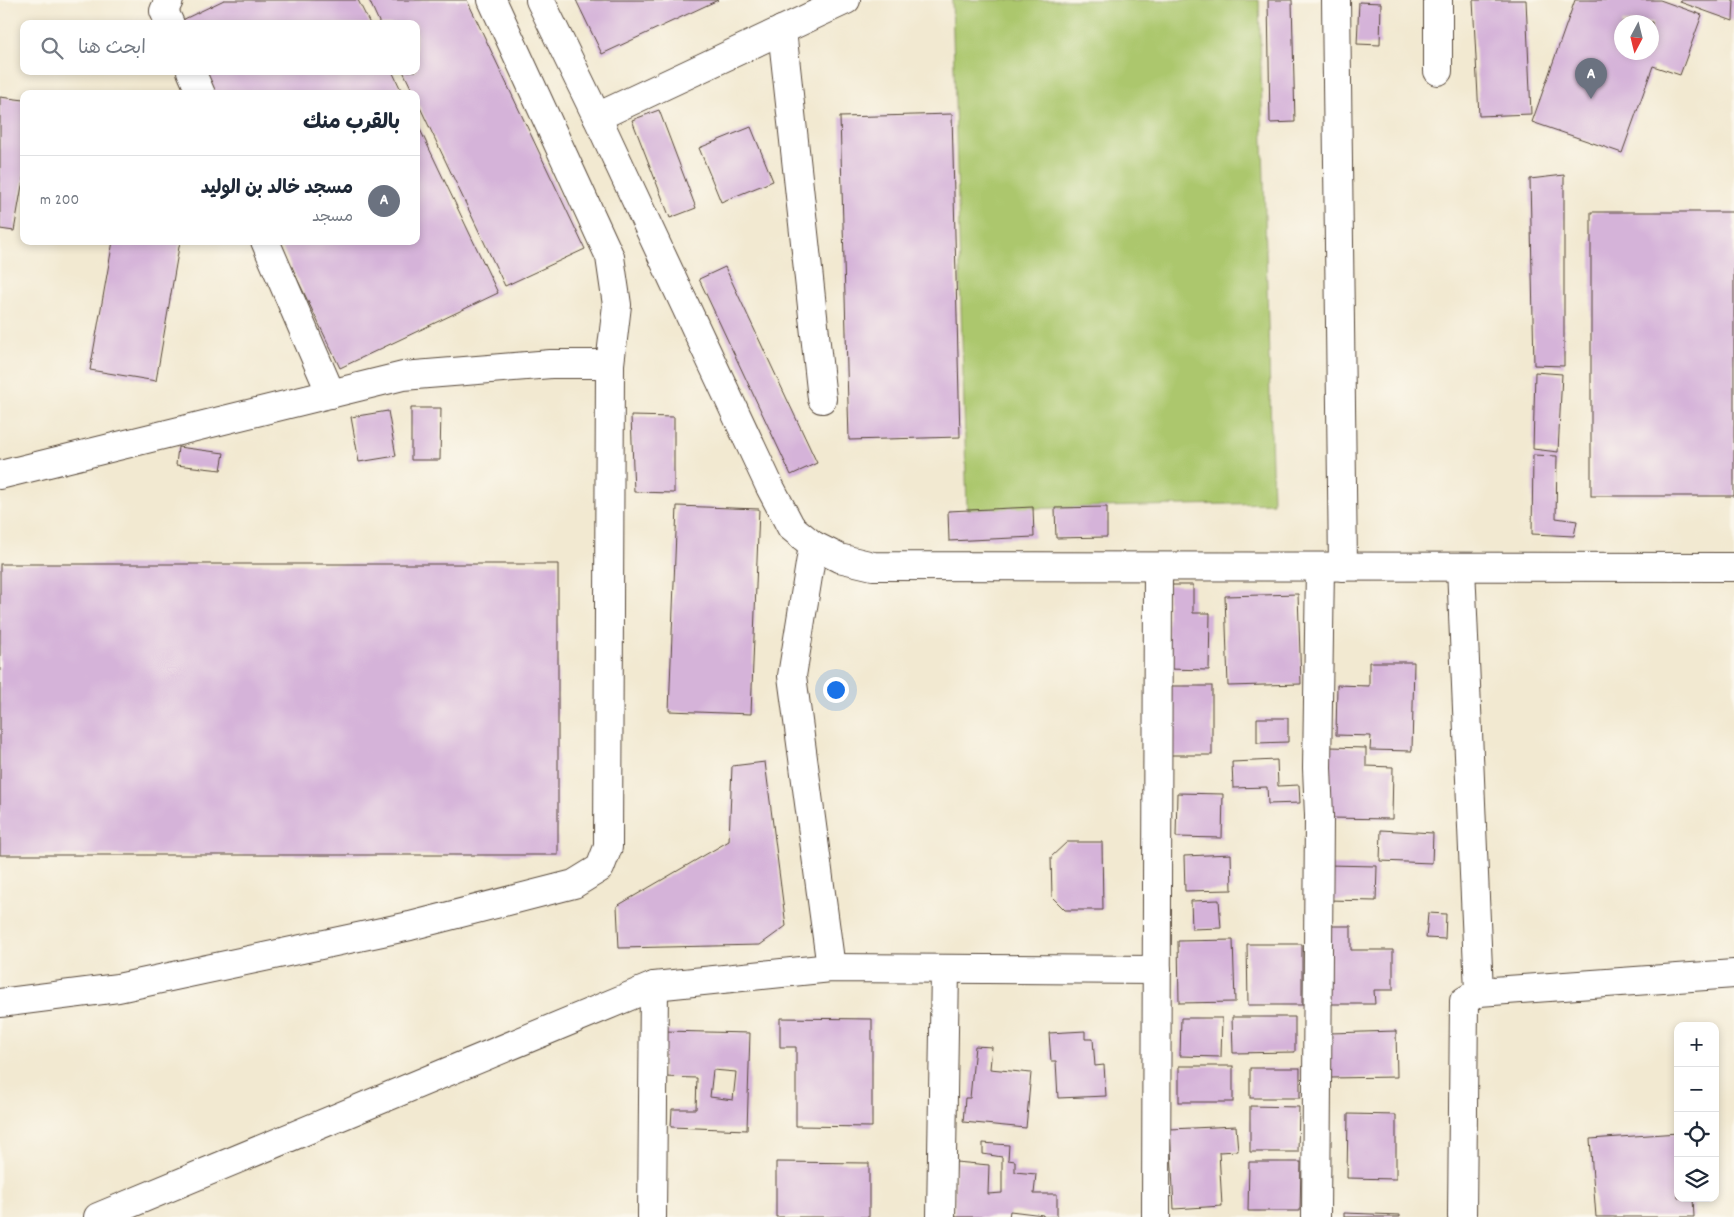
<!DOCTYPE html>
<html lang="ar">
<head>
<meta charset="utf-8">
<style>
  :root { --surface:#fff; --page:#f6f6f7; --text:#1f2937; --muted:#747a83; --line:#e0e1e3; --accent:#7c3aed }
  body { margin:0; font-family:Dekko,"Playpen Sans Arabic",sans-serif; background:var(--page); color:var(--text); direction:rtl }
  .controls { position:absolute; right:15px; bottom:15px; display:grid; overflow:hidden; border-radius:10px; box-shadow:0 2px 8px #0003 }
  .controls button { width:45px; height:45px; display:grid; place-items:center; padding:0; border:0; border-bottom:1px solid var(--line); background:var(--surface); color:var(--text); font:25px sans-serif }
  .compass { position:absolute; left:1614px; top:15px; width:45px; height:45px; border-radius:50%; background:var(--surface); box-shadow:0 2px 8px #0003; rotate:187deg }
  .you { position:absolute; left:835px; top:689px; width:18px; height:18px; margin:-12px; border:4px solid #fff; border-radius:50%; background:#1a73e8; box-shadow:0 0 0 8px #1a73e833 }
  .badge { display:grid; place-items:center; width:32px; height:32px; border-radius:50%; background:var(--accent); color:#fff; font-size:16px; font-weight:700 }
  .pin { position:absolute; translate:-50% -41px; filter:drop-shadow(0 1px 2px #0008) }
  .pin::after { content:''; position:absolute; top:26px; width:18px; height:15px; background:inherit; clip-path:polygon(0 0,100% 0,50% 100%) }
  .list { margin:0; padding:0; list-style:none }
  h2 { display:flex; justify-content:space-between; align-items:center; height:65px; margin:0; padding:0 20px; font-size:21px }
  h2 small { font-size:16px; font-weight:400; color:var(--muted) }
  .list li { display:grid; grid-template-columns:32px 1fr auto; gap:15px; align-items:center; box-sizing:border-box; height:90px; padding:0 20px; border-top:1px solid var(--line) }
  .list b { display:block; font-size:19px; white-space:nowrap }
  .list p { margin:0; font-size:16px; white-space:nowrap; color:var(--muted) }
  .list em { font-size:16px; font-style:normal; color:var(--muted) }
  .icon { flex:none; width:28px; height:28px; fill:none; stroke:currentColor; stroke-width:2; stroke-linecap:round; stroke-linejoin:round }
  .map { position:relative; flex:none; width:1734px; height:1217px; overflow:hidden; direction:ltr }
  .search { position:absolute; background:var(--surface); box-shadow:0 2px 8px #0003; left:20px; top:20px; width:400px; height:55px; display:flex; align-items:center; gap:12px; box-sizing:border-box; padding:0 18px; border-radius:10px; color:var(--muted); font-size:19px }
  .panel { position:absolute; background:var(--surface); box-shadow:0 2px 8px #0003; left:20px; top:90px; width:400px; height:155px; border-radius:10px; direction:rtl }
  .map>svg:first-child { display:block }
  .green { fill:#acc76d; stroke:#747846 }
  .building { fill:#d5b3d9; fill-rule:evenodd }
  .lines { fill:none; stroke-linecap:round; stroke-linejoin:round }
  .minor-casing { stroke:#564739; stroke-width:30 }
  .minor { stroke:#fff; stroke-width:28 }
</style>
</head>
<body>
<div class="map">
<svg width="1734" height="1217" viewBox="0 0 1734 1217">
  <rect width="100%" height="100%" fill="#fbf7ec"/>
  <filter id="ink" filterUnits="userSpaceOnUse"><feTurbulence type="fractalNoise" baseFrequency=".02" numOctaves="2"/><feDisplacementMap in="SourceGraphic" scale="10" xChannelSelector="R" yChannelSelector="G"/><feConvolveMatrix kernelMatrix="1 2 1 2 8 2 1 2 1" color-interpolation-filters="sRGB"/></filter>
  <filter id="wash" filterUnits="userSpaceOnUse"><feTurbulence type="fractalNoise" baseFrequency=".0096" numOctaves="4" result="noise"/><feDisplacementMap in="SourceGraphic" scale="20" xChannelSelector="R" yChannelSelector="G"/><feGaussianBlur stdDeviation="1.12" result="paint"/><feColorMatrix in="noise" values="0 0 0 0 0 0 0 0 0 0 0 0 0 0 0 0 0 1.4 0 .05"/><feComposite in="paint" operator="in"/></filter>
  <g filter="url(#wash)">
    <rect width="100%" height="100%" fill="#f2e9d1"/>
    <!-- green -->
    <path class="green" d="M 952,0 L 1259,0 L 1273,503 L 967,510 Z"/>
    <g id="blocks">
      <!-- building -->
      <g class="building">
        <path d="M 224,0 L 358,0 L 370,24 L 174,24 Z"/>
        <path d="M 369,0 L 467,0 L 585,249 L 505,286 L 416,99 L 416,94 L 414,94 L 403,71 L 416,71 L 416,24 L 380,24 Z"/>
        <path d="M 576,0 L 718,0 L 602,54 Z"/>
        <path d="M 1268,0 L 1292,0 L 1295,122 L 1270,123 Z"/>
        <path d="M 1473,0 L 1526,0 L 1531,114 L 1479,116 Z"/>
        <path d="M 1575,0 L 1660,0 L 1702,15 L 1680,75 L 1653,66 L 1622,153 L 1532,122 ZM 1622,22 L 1652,22 L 1652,52 L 1622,52 Z"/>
        <path d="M 1681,0 L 1734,0 L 1733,21 L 1680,2 Z"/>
        <path d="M 1359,2 L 1381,3 L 1380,45 L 1357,44 Z"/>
        <path d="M 198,71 L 392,71 L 403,94 L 208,94 Z"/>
        <path d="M 0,97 L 24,100 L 24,174 L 14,231 L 0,229 Z"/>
        <path d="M 659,110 L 696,208 L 670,218 L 632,120 Z"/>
        <path d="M 952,114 L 960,437 L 849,440 L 840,117 Z"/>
        <path d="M 416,121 L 498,293 L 340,368 L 279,241 L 416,241 Z"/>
        <path d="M 751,127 L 773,181 L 721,202 L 699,148 Z"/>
        <path d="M 1564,175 L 1564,366 L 1534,365 L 1530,179 Z"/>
        <rect x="1591" y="212" width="143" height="284"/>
        <path d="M 113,241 L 180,241 L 156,381 L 90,370 Z"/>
        <path d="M 725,267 L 817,463 L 791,475 L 699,279 Z"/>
        <path d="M 1535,372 L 1562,374 L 1558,452 L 1533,449 Z"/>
        <path d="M 411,408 L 441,408 L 440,460 L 411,460 Z"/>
        <path d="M 388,411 L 396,456 L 359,462 L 351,417 Z"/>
        <path d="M 631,416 L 674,417 L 674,493 L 634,492 Z"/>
        <path d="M 178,447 L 224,453 L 221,470 L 176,465 Z"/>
        <path d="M 1533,455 L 1557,456 L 1556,518 L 1577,521 L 1574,536 L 1532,534 Z"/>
        <path d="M 677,506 L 759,509 L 751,714 L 669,711 Z"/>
        <path d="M 1033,507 L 1034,537 L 949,541 L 948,511 Z"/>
        <path d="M 1107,507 L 1107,537 L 1056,538 L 1055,508 Z"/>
        <rect x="0" y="564" width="558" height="291"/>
        <path d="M 1168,585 L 1193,585 L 1193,613 L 1210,613 L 1209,670 L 1167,669 Z"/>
        <path d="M 1298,594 L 1301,684 L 1228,686 L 1225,596 Z"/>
        <path d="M 1369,662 L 1414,662 L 1412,751 L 1370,750 L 1371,736 L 1336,735 L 1337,685 L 1369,686 Z"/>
        <rect x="1166" y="686" width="46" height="69"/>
        <path d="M 1257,718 L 1288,718 L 1288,742 L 1257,743 Z"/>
        <path d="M 1330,747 L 1366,748 L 1366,766 L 1393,767 L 1392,819 L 1329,818 Z"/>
        <path d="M 1277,760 L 1278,786 L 1299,785 L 1300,803 L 1268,804 L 1267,787 L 1233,788 L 1232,762 Z"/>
        <path d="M 765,762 L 786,926 L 760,945 L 619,948 L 617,906 L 729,841 L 732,766 Z"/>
        <path d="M 1177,793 L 1223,794 L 1222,838 L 1176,837 Z"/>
        <path d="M 1381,830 L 1433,833 L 1432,863 L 1380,861 Z"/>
        <path d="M 1067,842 L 1102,842 L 1103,910 L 1065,910 L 1052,897 L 1051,857 Z"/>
        <path d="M 1231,854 L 1232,890 L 1185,891 L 1184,856 Z"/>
        <path d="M 1327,865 L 1377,866 L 1376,901 L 1327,900 Z"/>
        <path d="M 1219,900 L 1221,928 L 1192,929 L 1191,901 Z"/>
        <path d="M 1428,913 L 1446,914 L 1445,939 L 1426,938 Z"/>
        <path d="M 1325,926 L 1351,926 L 1351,950 L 1393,950 L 1393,990 L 1374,990 L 1375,1004 L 1326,1004 Z"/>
        <path d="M 1233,940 L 1235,1002 L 1179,1003 L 1178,941 Z"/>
        <path d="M 1247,944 L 1302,944 L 1302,1005 L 1248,1005 Z"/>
        <path d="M 1232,1017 L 1295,1017 L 1295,1052 L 1233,1053 Z"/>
        <path d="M 780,1018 L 872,1019 L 872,1127 L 796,1126 L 796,1047 L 780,1047 Z"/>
        <path d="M 1181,1018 L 1222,1018 L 1221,1057 L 1180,1056 Z"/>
        <path d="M 664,1031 L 750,1033 L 747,1130 L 671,1127 L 672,1109 L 696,1109 L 697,1078 L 663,1077 ZM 713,1070 L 736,1072 L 733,1100 L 710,1097 Z"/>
        <path d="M 1085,1031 L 1085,1039 L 1093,1039 L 1095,1066 L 1104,1065 L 1106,1096 L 1058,1098 L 1056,1061 L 1051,1061 L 1049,1033 Z"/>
        <path d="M 1396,1031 L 1397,1077 L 1330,1078 L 1330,1033 Z"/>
        <path d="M 975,1046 L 992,1047 L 990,1069 L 1031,1073 L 1026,1128 L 963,1122 L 965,1098 L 970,1098 Z"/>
        <rect x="1179" y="1066" width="54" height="36"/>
        <rect x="1250" y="1068" width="50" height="30"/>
        <path d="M 1250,1106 L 1299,1107 L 1298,1152 L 1250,1152 Z"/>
        <path d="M 1348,1114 L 1396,1115 L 1396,1179 L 1347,1178 Z"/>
        <path d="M 1236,1126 L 1238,1151 L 1219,1152 L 1222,1206 L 1174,1209 L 1170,1129 Z"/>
        <path d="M 1678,1133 L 1678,1198 L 1693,1198 L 1694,1217 L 1596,1217 L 1590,1139 Z"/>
        <path d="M 983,1143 L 1009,1145 L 1008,1160 L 1015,1161 L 1015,1172 L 1036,1174 L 1034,1194 L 1057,1194 L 1057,1217 L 1043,1217 L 1043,1215 L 1010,1211 L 1009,1217 L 954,1217 L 956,1162 L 989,1165 L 988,1194 L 1002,1193 L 1002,1157 L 983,1154 Z"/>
        <path d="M 776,1162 L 869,1163 L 869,1217 L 776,1217 Z"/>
        <path d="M 1249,1162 L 1301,1162 L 1300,1211 L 1248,1211 Z"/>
        <path d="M 1344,1213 L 1400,1215 L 1400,1217 L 1344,1217 Z"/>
      </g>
    </g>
  </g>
  <g filter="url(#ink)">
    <use href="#blocks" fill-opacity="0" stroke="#564739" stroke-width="1"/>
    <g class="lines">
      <defs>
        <g id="minor">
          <path d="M 169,0 L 164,11 L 170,24"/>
          <path d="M 492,0 L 610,257 L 617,305 L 610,364"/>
          <path d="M 540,0 L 597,117 L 770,487 L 791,527 L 813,545 L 839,558 L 873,566 L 1734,567"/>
          <path d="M 1336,0 L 1343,567"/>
          <path d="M 782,30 L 822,399"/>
          <path d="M 191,71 L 201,94"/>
          <path d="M 1438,71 L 1438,0"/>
          <path d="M 597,117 L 846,0"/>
          <path d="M 265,241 L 331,394"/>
          <path d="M 0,475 L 403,376 L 551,364 L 610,364 L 608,847 L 600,868 L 574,884 L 410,926 L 118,988 L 0,1003"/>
          <path d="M 813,545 L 792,676 L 831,968"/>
          <path d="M 1461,567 L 1479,992"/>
          <path d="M 98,1217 L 654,986 L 831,968 L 1157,970"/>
          <path d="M 652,1217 L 654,986"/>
          <path d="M 941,1217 L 945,969"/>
          <path d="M 1156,1217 L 1158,567"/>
          <path d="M 1316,1217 L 1319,816 L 1317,768 L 1320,567"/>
          <path d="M 1462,1217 L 1464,1001 L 1479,992 L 1734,974"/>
        </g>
      </defs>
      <!-- minor casing -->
      <use href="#minor" class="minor-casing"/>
      <!-- minor -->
      <use href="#minor" class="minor"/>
    </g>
  </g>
</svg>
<div class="controls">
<button>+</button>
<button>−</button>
<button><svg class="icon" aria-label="locate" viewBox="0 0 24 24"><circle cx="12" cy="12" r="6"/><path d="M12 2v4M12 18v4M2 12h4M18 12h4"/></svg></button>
<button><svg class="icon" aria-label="layers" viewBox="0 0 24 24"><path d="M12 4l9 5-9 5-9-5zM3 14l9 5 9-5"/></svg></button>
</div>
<svg class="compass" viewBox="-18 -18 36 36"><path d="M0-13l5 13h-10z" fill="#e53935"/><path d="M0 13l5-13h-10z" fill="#747a83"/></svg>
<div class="you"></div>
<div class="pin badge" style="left:1591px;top:99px;background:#6b7280">A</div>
<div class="search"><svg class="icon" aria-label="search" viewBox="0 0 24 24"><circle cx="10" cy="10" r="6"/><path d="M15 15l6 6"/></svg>ابحث هنا</div>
<section class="panel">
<h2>بالقرب منك<small></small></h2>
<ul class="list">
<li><span class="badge" style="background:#6b7280">A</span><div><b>مسجد خالد بن الوليد</b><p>مسجد</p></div><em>200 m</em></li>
</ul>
</section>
</div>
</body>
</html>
